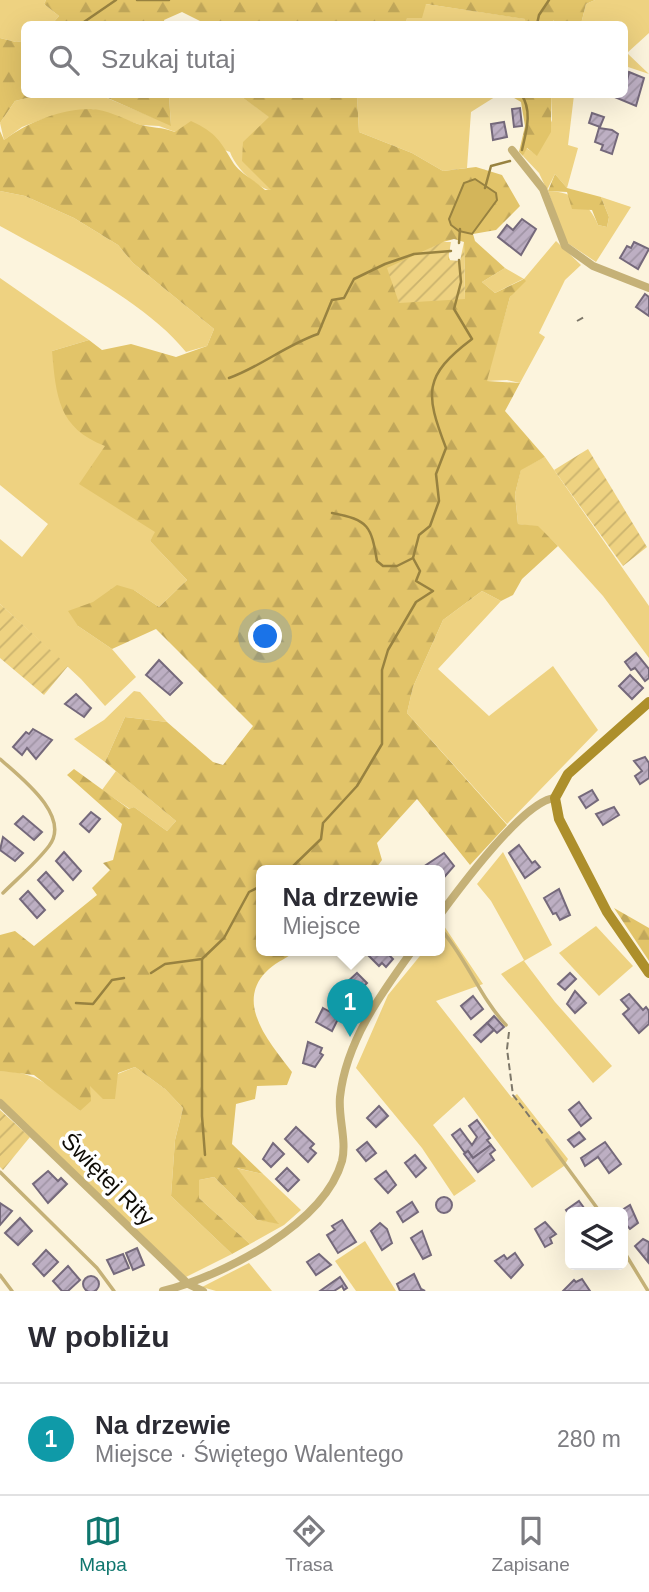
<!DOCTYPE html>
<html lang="pl">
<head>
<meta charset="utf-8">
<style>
  :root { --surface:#fff; --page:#f7f7f7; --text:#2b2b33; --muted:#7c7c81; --line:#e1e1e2; --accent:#0f766e }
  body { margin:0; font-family:Arial,sans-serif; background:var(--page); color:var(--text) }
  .controls { position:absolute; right:21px; bottom:21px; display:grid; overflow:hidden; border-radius:10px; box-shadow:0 7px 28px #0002 }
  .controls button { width:63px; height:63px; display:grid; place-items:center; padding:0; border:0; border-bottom:2px solid var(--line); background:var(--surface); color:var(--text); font:35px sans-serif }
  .you { position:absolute; left:266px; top:637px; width:24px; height:24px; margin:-18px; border:5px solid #fff; border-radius:50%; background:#1a73e8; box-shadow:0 0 0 10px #1a73e833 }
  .badge { display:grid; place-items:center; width:46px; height:46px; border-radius:50%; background:var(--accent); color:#fff; font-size:23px; font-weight:700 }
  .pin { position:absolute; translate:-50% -58px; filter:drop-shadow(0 2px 4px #0008) }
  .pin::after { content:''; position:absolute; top:37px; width:24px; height:21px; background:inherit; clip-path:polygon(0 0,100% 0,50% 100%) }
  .popup { position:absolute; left:256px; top:865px; width:189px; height:91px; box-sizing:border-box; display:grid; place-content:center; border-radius:10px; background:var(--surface); filter:drop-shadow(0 2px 5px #0005); font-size:23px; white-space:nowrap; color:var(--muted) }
  .popup b { font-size:26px; color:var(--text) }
  .popup::after { content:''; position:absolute; left:50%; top:100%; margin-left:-14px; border:14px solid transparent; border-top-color:var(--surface) }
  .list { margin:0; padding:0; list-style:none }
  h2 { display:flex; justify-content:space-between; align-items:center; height:91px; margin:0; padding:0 28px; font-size:30px }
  h2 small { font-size:23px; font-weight:400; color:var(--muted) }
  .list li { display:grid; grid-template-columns:46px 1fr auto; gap:21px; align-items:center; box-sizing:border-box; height:112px; padding:0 28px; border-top:2px solid var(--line) }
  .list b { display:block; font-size:26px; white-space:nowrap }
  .list p { margin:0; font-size:23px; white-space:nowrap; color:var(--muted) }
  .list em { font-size:23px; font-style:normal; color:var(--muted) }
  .icon { flex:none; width:38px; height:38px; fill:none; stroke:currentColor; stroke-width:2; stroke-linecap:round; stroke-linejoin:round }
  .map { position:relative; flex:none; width:649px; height:1291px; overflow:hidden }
  .search { position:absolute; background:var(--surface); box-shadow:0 7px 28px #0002; left:21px; right:21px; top:21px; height:77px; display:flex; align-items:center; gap:18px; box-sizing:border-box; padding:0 24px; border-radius:10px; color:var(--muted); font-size:26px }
  .sheet { height:203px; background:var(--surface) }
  nav { display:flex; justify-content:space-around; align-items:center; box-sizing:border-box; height:98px; border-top:2px solid var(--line); background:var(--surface); font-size:19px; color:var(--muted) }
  nav a { display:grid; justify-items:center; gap:4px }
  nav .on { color:var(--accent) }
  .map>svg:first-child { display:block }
  .grass { fill:#eed281 }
  .forest { fill:url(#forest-firs); fill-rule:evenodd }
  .garden { fill:url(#garden-furrows) }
  .water { fill:#d3b55a; stroke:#988240; stroke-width:2 }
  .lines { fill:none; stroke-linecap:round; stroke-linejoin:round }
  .stream { stroke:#988240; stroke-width:2.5 }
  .building { fill:url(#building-hatch); stroke:#75697b; stroke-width:2 }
  .path { stroke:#7d7769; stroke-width:2; stroke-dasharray:7 3.5; stroke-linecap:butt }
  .lane { stroke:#c5b177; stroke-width:3.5 }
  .street { stroke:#c5b177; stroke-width:8 }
  .secondary { stroke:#ad8f2b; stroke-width:10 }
  .labels { text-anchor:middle; stroke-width:7; stroke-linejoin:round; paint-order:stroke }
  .street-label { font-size:23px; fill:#0e0b05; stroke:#fff }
</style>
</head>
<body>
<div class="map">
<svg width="649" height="1291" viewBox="0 0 649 1291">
  <defs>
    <pattern id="forest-firs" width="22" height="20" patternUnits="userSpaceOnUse" patternTransform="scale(1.75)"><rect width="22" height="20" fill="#e2c469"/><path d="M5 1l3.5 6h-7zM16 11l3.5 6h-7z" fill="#c1a75a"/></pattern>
    <pattern id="garden-furrows" width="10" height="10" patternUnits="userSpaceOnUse" patternTransform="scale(1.75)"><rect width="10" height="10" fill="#eed281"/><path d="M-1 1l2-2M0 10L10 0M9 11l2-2" fill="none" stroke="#cbb36e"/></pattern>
    <pattern id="building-hatch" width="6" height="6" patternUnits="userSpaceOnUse" patternTransform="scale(1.75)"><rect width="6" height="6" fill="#bdafc3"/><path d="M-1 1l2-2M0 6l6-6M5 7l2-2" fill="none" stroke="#a195a6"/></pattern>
  </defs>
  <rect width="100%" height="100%" fill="#fcf4dd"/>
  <!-- grass -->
  <g class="grass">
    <path d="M 0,0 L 46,0 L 44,4 L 59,16 L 52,24 L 24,24 L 24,41 L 16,42 L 0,38 Z"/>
    <path d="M 595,0 L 649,0 L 649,33 L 627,53 L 649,74 L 625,66 L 624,24 L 581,24 L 586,4 Z"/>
    <path d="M 426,4 L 526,19 L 526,24 L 406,24 L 407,18 Z"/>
    <path d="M 39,95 L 100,95 L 171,125 L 169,95 L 239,95 L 270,117 L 244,142 L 272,191 C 256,188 235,167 230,152 L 159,126 L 141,125 L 92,109 L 43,119 L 22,127 L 4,140 L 0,123 L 15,101 Z"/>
    <path d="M 357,95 L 498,95 L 471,112 L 467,168 L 443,171 L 412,153 L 359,132 Z"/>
    <path d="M 551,95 L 574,95 L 568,145 L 578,148 L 567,188 L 555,174 L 547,190 L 539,173 L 523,156 L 526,148 L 537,155 L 552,120 Z"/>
    <path d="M 0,191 L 25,196 L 74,218 L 118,245 L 133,263 L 214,329 L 207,346 L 186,352 C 144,300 59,259 0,226 Z"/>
    <path d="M 548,191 C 572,192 589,202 598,225 L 607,227 L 609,217 L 601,197 L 631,207 L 596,262 L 566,242 Z"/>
    <path d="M 556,241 L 581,265 L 565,280 L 539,333 L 545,337 L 520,383 L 507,380 L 486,381 L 510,297 L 523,279 L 495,293 L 482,282 L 505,268 L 524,279 Z"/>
    <path d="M 0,278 L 89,340 L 52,351 L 156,532 L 150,541 L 187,580 L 159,607 L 134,590 L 78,626 L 112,649 L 136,677 L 105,706 L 81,679 L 0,604 L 0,539 L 22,557 L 48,524 L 0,485 Z"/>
    <path d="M 545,457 L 649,606 L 649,658 L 603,596 L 558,546 L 538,527 L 518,524 L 515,494 L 521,469 Z"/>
    <path d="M 482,591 L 501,601 L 438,669 L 489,716 L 553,666 L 598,730 L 507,824 L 407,713 L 413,687 L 443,620 Z"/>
    <path d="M 134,691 L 140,692 L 167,722 L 125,717 L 105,762 L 74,739 L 104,720 Z"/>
    <path d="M 116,771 L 176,821 L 167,831 L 134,807 L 130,809 L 102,790 Z"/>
    <path d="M 503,852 L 552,945 L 524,961 L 555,1002 L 612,1066 L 593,1083 L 501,974 L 524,960 L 491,901 L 477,884 Z"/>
    <path d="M 444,926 L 483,984 L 436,1001 L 512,1098 L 517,1094 L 568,1159 L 564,1166 L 532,1188 L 464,1097 L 433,1125 L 476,1181 L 454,1196 L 422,1148 L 356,1068 L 388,995 L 424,951 L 439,951 L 439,932 Z"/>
    <path d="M 596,926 L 633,966 L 599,996 L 559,953 Z"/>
    <path d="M 135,1067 L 165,1089 L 183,1108 L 175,1140 L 171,1196 L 232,1254 L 186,1277 L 0,1100 L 0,1071 C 40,1072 50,1087 80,1111 L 90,1085 Z"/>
    <path d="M 236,1168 L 263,1174 L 301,1210 L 284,1225 L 250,1244 L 199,1198 L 199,1180 L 214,1177 L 257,1220 L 278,1223 Z"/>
    <path d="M 365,1241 L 396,1291 L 356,1291 L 335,1261 Z"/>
    <path d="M 249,1263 L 272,1291 L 216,1291 L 202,1287 Z"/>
  </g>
  <!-- forest -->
  <g class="forest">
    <path d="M 46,0 L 595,0 L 586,4 L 581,24 L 555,24 L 553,20 L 553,24 L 526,24 L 525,19 L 426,4 L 422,18 L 407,18 L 406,24 L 206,24 L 182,12 L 164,20 L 165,24 L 52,24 L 59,16 L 44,4 Z"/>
    <path d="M 0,38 L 16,42 L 24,41 L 24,94 L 39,95 L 15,101 L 0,123 Z"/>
    <path d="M 101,95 L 169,95 L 171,126 Z"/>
    <path d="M 239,95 L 357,95 L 359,132 L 412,153 L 443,171 L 476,167 L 502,175 L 520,206 L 496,230 L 473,234 L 475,241 L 505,268 L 482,282 L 495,293 L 524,279 L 526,281 L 510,297 L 487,381 L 520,383 L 505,411 L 545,457 L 521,470 L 515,494 L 518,524 L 538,526 L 558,546 L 522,579 L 513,595 L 501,601 L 482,591 L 443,620 L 413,687 L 407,713 L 507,825 L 470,865 L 417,799 L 377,843 L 382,860 L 374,871 L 261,871 L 261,951 L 297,951 C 288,957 277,962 269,969 C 232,1002 271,1044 292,1072 L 287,1085 L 257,1086 L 255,1099 L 236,1104 L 232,1144 L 263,1174 L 237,1168 L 279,1224 L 257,1220 L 214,1177 L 199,1180 L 199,1198 L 250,1244 L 232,1254 L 171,1196 L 175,1140 L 183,1108 L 165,1089 L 135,1067 L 118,1073 L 115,1099 L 103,1099 L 90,1086 L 91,1101 L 80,1111 L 34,1075 L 0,1071 L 0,935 L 15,931 L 34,946 L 97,895 L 92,888 L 110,870 L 103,863 L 113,860 L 122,824 L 67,775 L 74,769 L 129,809 L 134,807 L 167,831 L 176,821 L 105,762 L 125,717 L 167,722 L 213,762 L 223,765 L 253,726 L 156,629 L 112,649 L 78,626 L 68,611 L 93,602 L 117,585 L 134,590 L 159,607 L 187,580 L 150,541 L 155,532 L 79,484 L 105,446 C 58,428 56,396 52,351 L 89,340 L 102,350 L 131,344 L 176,357 L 207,346 L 214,329 L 133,263 L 118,245 L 74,218 L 25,196 L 0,191 L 0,131 L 4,140 C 28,122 61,109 91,109 C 106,109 124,119 138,124 C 150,128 163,127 175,132 L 191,121 C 217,133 220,141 234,164 C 240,173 257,182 265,190 L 271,190 L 242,161 L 243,142 L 269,117 ZM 454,239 L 464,242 L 465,299 L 443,242 Z"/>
    <path d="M 509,95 L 551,95 L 551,132 L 537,156 L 527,148 L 523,156 L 519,152 L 525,126 L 521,102 Z"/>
    <path d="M 555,174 L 567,188 L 601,197 L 609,217 L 607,227 L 598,225 L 592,210 L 572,209 L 567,192 L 548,191 Z"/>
    <path d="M 614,908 L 649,928 L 649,961 Z"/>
  </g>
  <!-- garden -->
  <g class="garden">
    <path d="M 443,242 L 451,242 L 448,260 L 460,261 L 464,242 L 465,299 L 399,303 L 387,268 Z"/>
    <path d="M 588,449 L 647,547 L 623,566 L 554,470 Z"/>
    <path d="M 0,604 L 68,666 L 44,695 L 0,658 Z"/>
    <path d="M 0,1110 L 30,1137 L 3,1170 L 0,1167 Z"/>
  </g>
  <!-- water -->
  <path class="water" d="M 475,179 L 496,193 L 497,200 L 472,234 L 459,231 L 451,225 L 449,219 L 464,183 Z"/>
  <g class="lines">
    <!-- stream -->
    <g class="stream">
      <path d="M 137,0 L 169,0"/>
      <path d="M 81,24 L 116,0"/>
      <path d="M 537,24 L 539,15 L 549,0"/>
      <path d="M 521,94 C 533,111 526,132 522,150"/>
      <path d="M 485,188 L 491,166 L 510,161"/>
      <path d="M 459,243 L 460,229"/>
      <path d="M 229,378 C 260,367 286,345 318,334 L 332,300 L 344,298 L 354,279 L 385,264 L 414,254 L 451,251"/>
      <path d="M 332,513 C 369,520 371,526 377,561 L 383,566 L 397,566 L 413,558"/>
      <path d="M 288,871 L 321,839 L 323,823 L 357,786 L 382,744 L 382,670 L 388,650 L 416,602 L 433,591 L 416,581 L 420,571 L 413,558 L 419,535 L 430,526 L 439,501 L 436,474 L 446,448 C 425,393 423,376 472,339 L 454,309 L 461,282 L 459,260"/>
      <path d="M 202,959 L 202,1116 L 205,1155"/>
      <path d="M 151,973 L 165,964 L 202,959 L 224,938 L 249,892 L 261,886"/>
      <path d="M 76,1003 L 93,1004 L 112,980 L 124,978"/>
    </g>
  </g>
  <!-- building -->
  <g class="building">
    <path d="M 629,72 L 644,78 L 636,106 L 610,95 L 624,94 Z"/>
    <path d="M 520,108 L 522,126 L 514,127 L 512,109 Z"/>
    <path d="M 592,113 L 604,117 L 600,127 L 589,123 Z"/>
    <path d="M 504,122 L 507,137 L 493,140 L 491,124 Z"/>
    <path d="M 599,128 L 612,130 L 618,134 L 612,154 L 601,150 L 603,145 L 595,142 Z"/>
    <path d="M 522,219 L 536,229 L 521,255 L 498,237 L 507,225 L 513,230 Z"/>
    <path d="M 634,242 L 649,249 L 638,269 L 620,258 L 627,246 L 631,248 Z"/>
    <path d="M 645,294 L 649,297 L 649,316 L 636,307 Z"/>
    <path d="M 636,653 L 649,669 L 649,678 L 645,681 L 635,668 L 631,670 L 625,662 Z"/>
    <path d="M 159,660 L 182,683 L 170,695 L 146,675 Z"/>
    <path d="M 630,675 L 643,688 L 632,699 L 619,686 Z"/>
    <path d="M 76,694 L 91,708 L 84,717 L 65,704 Z"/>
    <path d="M 33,729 L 52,740 L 36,759 L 27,748 L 22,755 L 13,747 L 26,732 L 29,734 Z"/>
    <path d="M 645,757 L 649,763 L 649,778 L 640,784 L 635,776 L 642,771 L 634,761 Z"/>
    <path d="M 592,790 L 598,800 L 586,808 L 579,797 Z"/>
    <path d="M 614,807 L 619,815 L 603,825 L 596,814 Z"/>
    <path d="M 91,812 L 100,819 L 89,832 L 80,824 Z"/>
    <path d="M 23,816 L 42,832 L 34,840 L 15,824 Z"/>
    <path d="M 3,837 L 23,853 L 15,861 L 0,850 Z"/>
    <path d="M 519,845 L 532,863 L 535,861 L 540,867 L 525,878 L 509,853 Z"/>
    <path d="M 64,852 L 81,871 L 73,880 L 56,861 Z"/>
    <path d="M 444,853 L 454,866 L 439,883 L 439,871 L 423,871 L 423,867 Z"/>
    <path d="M 46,872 L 63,891 L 55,899 L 38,880 Z"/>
    <path d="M 559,889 L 570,915 L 560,920 L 556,913 L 553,914 L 544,898 Z"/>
    <path d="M 28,891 L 45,910 L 37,918 L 20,899 Z"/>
    <path d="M 369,951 L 385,951 L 393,959 L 386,967 L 382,963 L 379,966 L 367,954 Z"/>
    <path d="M 357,973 L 367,983 L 355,995 L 345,984 Z"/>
    <path d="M 570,973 L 576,979 L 565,990 L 558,984 Z"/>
    <path d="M 575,991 L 586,1003 L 575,1013 L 567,1004 Z"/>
    <path d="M 629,994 L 643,1010 L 646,1007 L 649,1011 L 649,1024 L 639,1033 L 623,1014 L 629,1009 L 621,1000 Z"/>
    <path d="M 473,996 L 483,1009 L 471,1019 L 461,1006 Z"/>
    <path d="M 323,1008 L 339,1017 L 332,1031 L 316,1022 Z"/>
    <path d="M 494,1016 L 504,1027 L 497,1033 L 487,1023 Z"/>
    <path d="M 487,1023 L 494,1030 L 481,1042 L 474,1035 Z"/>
    <path d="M 308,1042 L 322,1048 L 320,1053 L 323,1055 L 315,1067 L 303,1063 Z"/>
    <path d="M 579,1102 L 591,1118 L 581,1126 L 569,1110 Z"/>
    <path d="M 379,1106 L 388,1116 L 376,1127 L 367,1118 Z"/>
    <path d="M 477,1120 L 490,1138 L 487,1140 L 491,1145 L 473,1158 L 468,1151 L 465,1153 L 452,1135 L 460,1129 L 472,1145 L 477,1137 L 469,1126 Z"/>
    <path d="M 296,1127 L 314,1144 L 310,1148 L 316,1153 L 308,1162 L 285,1139 Z"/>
    <path d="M 579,1132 L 585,1139 L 574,1147 L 568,1140 Z"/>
    <path d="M 367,1142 L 376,1153 L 366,1161 L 357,1150 Z"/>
    <path d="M 605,1142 L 621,1164 L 609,1173 L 598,1157 L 585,1166 L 581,1158 Z"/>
    <path d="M 273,1143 L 284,1154 L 271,1167 L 263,1159 Z"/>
    <path d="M 491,1145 L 495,1150 L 490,1154 L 494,1160 L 478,1172 L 464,1154 L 468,1151 L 473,1158 Z"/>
    <path d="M 415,1155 L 426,1168 L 416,1177 L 405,1163 Z"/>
    <path d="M 287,1168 L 299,1180 L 288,1191 L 276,1179 Z"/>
    <path d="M 48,1171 L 58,1181 L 61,1178 L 67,1184 L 48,1203 L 33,1184 Z"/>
    <path d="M 386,1171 L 396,1185 L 388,1193 L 375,1179 Z"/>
    <circle cx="444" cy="1205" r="8"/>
    <path d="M 579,1201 L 587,1212 L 570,1212 L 570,1216 L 566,1210 Z"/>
    <path d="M 412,1202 L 418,1212 L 403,1222 L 397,1212 Z"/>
    <path d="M 0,1203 L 12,1211 L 0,1225 Z"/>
    <path d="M 630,1205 L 638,1223 L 630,1229 L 623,1221 L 623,1212 L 619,1212 Z"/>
    <path d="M 20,1218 L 32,1231 L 18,1245 L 5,1233 Z"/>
    <path d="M 342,1220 L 356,1242 L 338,1253 L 327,1235 L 335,1230 L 332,1226 Z"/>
    <path d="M 545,1222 L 556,1234 L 550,1238 L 552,1243 L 545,1247 L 535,1229 Z"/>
    <path d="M 380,1223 L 387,1229 L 392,1243 L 382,1250 L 371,1231 Z"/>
    <path d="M 422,1231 L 431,1255 L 423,1259 L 411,1238 Z"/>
    <path d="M 643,1239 L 649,1242 L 648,1262 L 635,1246 Z"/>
    <path d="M 137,1248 L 144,1265 L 133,1270 L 126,1253 Z"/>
    <path d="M 46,1250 L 58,1262 L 44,1276 L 33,1264 Z"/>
    <path d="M 515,1253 L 523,1265 L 511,1278 L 495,1261 L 504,1255 L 507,1259 Z"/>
    <path d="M 123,1254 L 129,1268 L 114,1274 L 107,1260 Z"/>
    <path d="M 319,1254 L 331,1265 L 316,1275 L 307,1262 Z"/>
    <path d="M 68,1266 L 80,1280 L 68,1291 L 62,1291 L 53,1281 Z"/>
    <path d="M 414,1274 L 421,1289 L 425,1291 L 400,1291 L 397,1284 Z"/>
    <circle cx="91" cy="1284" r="8"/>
    <path d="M 340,1277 L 347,1288 L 344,1290 L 342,1286 L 334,1291 L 320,1291 Z"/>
    <path d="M 582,1279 L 590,1291 L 563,1291 L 574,1280 L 576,1282 Z"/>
  </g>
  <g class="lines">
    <!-- path -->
    <g class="path">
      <path d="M 577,321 L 584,317"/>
      <path d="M 509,1032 L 507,1049 L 513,1095 L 543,1134"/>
    </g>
    <!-- lane -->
    <g class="lane">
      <path d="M 0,759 C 20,777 72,816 49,846 C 36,863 18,878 3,893"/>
      <path d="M 439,927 C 466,957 479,996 506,1025"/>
      <path d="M 547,1140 L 600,1212"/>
      <path d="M 0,1172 L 97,1268 L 114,1291"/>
      <path d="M 623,1250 L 648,1291"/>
      <path d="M 0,1275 L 12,1291"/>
    </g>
    <!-- street -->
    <g class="street">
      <path d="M 512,150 L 543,189 L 565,246 L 593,266 L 649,288"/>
      <path d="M 439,916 C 459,889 524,800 555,798"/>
      <path d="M 0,1103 L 188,1284 L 203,1291"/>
      <path d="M 163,1291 C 222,1276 324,1225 342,1161 C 347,1140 338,1118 340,1097 C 346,1042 380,995 412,951"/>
    </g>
    <!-- secondary -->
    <path class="secondary" d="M 649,702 L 568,774 L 555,798 L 559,819 L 607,912 L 649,973"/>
  </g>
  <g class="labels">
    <!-- street labels -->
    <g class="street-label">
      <text transform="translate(108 1179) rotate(45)" y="8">Świętej Rity</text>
    </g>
  </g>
</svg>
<div class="controls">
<button><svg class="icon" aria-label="layers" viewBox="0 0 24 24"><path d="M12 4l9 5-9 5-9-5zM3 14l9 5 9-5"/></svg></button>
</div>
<div class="you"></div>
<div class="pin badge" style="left:350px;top:1037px;background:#0f9aa8">1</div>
<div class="popup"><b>Na drzewie</b>Miejsce</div>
<div class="search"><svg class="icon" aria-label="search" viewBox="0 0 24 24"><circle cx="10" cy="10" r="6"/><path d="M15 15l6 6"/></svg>Szukaj tutaj</div>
</div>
<section class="sheet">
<h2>W pobliżu<small></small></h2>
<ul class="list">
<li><span class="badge" style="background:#0f9aa8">1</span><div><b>Na drzewie</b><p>Miejsce · Świętego Walentego</p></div><em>280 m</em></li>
</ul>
</section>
<nav>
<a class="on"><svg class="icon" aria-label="map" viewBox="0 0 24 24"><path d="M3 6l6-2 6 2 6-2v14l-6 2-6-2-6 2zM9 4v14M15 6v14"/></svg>Mapa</a>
<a><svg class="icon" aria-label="directions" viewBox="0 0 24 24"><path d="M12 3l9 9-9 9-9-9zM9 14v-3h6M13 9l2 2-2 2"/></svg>Trasa</a>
<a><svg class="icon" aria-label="saved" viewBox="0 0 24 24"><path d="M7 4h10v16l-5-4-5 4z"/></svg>Zapisane</a>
</nav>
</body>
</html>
